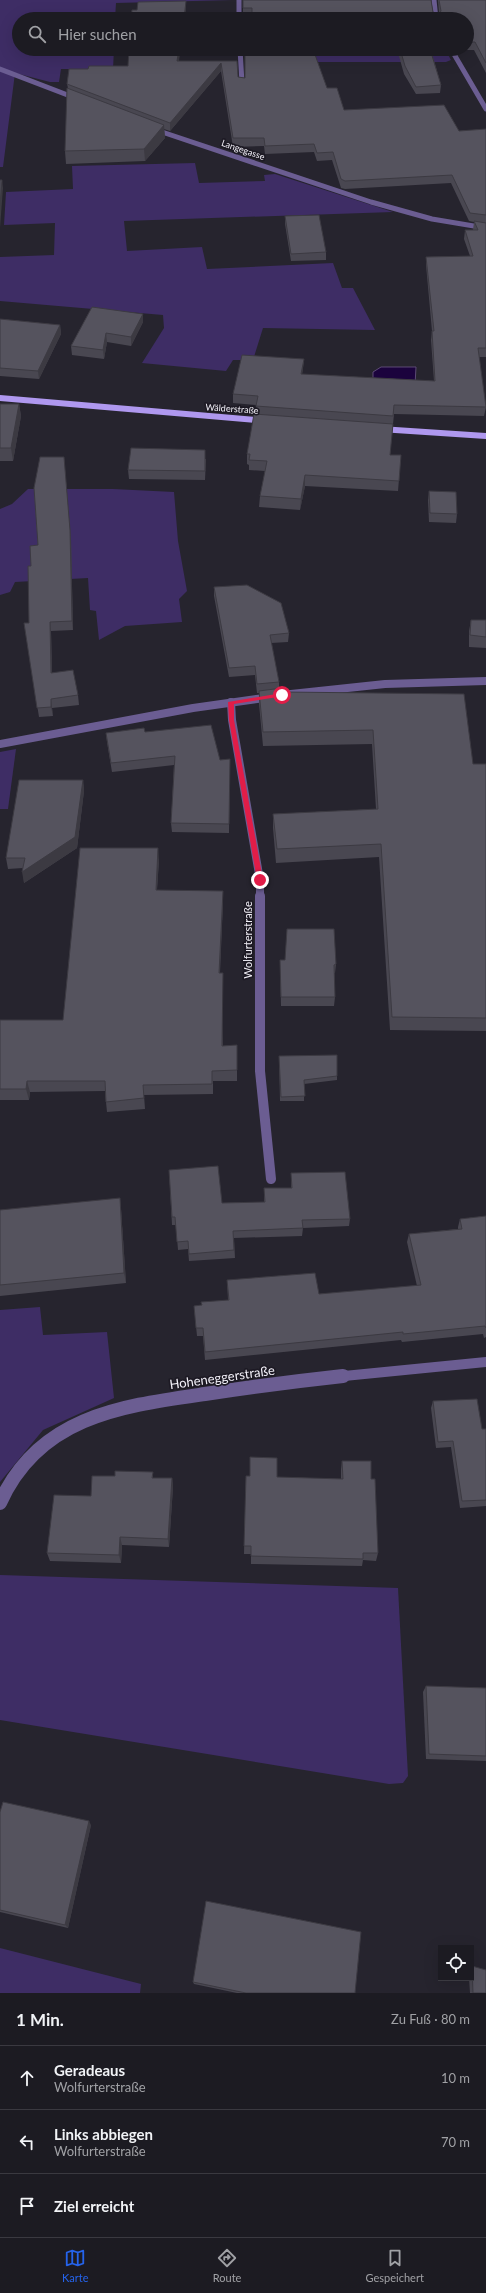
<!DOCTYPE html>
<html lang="de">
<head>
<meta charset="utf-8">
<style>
  :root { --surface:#1c1b22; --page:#25242a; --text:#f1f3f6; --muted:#a0a1a5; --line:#3a3940; --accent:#2563eb }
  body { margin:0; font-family:Lato,sans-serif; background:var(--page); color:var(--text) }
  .controls { position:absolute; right:12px; bottom:12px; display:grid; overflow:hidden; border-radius:0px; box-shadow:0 4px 16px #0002 }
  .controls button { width:36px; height:36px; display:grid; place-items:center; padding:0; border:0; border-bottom:1px solid var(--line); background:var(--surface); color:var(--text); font:20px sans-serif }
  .stop { position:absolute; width:12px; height:12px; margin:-9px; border:3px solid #e11d48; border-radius:50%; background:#fff }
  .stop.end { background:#e11d48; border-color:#fff; box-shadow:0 1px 4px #0008 }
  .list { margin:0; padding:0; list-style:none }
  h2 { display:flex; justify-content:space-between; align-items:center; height:52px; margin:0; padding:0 16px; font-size:17px }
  h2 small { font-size:13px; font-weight:400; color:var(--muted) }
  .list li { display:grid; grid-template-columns:26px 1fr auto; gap:12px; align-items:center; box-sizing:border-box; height:64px; padding:0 16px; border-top:1px solid var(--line) }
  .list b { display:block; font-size:15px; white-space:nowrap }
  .list p { margin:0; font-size:13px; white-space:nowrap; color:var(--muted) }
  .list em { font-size:13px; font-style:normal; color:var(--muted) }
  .icon { flex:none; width:22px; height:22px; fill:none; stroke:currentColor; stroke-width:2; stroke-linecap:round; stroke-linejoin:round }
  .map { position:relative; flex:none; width:486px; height:1993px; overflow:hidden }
  .search { position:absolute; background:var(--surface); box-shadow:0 4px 16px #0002; left:12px; right:12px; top:12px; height:44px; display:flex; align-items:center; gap:10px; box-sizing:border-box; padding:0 14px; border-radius:22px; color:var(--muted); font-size:15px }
  .sheet { height:244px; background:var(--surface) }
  nav { display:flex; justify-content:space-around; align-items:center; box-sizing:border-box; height:56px; border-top:1px solid var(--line); background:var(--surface); font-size:11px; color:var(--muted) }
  nav a { display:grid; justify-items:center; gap:2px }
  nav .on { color:var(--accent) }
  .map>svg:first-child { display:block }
  .green { fill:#3e2d65 }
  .water { fill:#1b033d; stroke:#5c4a75 }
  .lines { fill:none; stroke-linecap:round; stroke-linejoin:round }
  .minor-far3 { stroke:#6b5d92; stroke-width:5 }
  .minor-far2 { stroke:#6b5d92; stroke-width:8 }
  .minor-far1 { stroke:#6b5d92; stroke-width:10 }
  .minor { stroke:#6b5d92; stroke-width:14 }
  .major { stroke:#af98ef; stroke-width:6 }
  .wall { fill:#494751 }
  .shaded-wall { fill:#3c3a42 }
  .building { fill:#55535e; stroke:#3c3a42 }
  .route { fill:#e11d48 }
  .labels { text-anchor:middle; stroke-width:3.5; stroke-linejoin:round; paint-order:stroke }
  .far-street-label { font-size:9px; fill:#f2f0f8; stroke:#1d1a24 }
  .street-label { font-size:11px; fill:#f2f0f8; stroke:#1d1a24 }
  .near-street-label { font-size:13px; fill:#f2f0f8; stroke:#1d1a24 }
</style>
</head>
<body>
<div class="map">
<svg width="486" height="1993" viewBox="0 0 486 1993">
  <rect width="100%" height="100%" fill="#26242e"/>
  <!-- green -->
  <g class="green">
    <path d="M 0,0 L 233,0 L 116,3 L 115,19 L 19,19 L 19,49 L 114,49 L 113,69 L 61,69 L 59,82 L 50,82 L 15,73 L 3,167 L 0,167 Z"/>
    <path d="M 298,49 L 445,49 L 451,60 L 446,62 L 299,62 Z"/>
    <path d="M 195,163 L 199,183 L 265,181 L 264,175 L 275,174 L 393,212 L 124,221 L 127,251 L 202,247 L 207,269 L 333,263 L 342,288 L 353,288 L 375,330 L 263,328 L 253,360 L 233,360 L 226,371 L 142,363 L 164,328 L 163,315 L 0,301 L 0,257 L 54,255 L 55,223 L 4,225 L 6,192 L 73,189 L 72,166 Z"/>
    <path d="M 28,489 L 113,489 L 174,492 L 178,541 L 187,591 L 179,599 L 182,622 L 125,626 L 99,640 L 96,611 L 90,610 L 88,578 L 15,582 L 10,592 L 0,595 L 0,509 L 12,504 Z"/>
    <path d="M 16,749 L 8,809 L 0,809 L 0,752 Z"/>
    <path d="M 40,1307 L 43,1335 L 107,1332 L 114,1398 L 43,1430 L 0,1482 L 0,1310 Z"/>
    <path d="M 0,1575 L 398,1588 L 408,1776 L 403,1783 L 389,1784 L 0,1720 Z"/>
    <path d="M 0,1948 L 141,1984 L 140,1993 L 0,1993 Z"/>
  </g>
  <!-- water -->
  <path class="water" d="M 381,367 L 416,367 L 415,385 L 373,385 L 373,372 Z"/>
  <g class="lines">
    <!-- minor-far3 -->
    <g class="minor-far3">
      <path d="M 239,0 L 239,19"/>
      <path d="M 434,0 L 436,19"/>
      <path d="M 240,49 L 242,83"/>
      <path d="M 451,49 L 486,109"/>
      <path d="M 0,69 L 78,99"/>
      <path d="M 153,129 L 371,202 L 432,219 L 486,228"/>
    </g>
    <!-- minor-far2 -->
    <g class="minor-far2">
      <path d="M 291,694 L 385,684 L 486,681"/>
      <path d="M 231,702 L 232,720 L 260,880 L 260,897"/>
      <path d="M 0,744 L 193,708 L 271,697"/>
    </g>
    <!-- minor-far1 -->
    <g class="minor-far1">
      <path d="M 260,896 L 260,1071 L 271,1179"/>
      <path d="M 334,1377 L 486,1362"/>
    </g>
    <!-- minor -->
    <path class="minor" d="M 0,1503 C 39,1416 122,1406 205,1394 C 251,1387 297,1381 343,1376"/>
    <!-- major -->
    <g class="major">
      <path d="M 0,398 L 267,421"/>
      <path d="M 380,429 L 486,436"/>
    </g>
  </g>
  <!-- wall -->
  <g class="wall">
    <path d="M 243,0 L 433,12 L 438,15 L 439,13 L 438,0 L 486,0 L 486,73 L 474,50 L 456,50 L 455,49 L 467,49 L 467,19 L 243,15 Z"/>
    <path d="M 129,49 L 180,49 L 179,61 L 237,61 L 238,77 L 327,88 L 344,110 L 459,131 L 486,129 L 486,357 L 479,357 L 486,407 L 484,416 L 394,414 L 390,455 L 401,455 L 398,491 L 305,486 L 300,510 L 259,507 L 260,496 L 265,471 L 249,470 L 249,465 L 247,464 L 247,454 L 256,414 L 256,405 L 233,403 L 233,394 L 304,359 L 303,368 L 302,374 L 434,381 L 431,340 L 432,331 L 426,265 L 426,257 L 470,256 L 464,239 L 465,230 L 473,230 L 474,222 L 469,221 L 451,183 L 345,189 L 341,188 L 332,160 L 317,161 L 314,152 L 265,154 L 264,146 L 233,147 L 221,71 L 170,131 L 164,129 L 165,138 L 145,161 L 66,164 L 65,151 L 68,88 L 67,84 L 88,69 L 128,66 Z"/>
    <path d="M 397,49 L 448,49 L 447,50 L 431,50 L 441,85 L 440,93 L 416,94 L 404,74 Z"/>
    <path d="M 285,216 L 326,252 L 326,260 L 291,261 L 285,224 Z"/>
    <path d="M 92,307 L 143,322 L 131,346 L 107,342 L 104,359 L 72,355 L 71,346 Z"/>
    <path d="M 0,319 L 60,325 L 61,334 L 39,379 L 0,376 Z"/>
    <path d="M 0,404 L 19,404 L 21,416 L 13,461 L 0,461 Z"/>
    <path d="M 206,459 L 205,480 L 129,479 L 128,470 Z"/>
    <path d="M 429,491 L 457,514 L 456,523 L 429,522 L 428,500 Z"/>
    <path d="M 71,540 L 73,630 L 51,631 L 52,673 L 78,695 L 79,705 L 52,708 L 53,716 L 39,717 L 24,623 L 29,623 L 31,566 L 38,545 Z"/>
    <path d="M 214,587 L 289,633 L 288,642 L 271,643 L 279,682 L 279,688 L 283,692 L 473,764 L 486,764 L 486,1031 L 390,1030 L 379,857 L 276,863 L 273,828 L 273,814 L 376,809 L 372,744 L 263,746 L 259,704 L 259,693 L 257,693 L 255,675 L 229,677 L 214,596 Z"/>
    <path d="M 471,620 L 486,620 L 486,648 L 469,647 L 469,631 Z"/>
    <path d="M 145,732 L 220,760 L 230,759 L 229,833 L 172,832 L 171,823 L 174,765 L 112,772 L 107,742 L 106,733 Z"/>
    <path d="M 83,780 L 84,791 L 77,848 L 24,883 L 23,868 L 8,869 L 6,858 Z"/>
    <path d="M 159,860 L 157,890 L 223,902 L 220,973 L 223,1046 L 237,1045 L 237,1081 L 213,1081 L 213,1094 L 144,1095 L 145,1109 L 107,1112 L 106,1102 L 105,1091 L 30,1092 L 29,1100 L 0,1100 L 0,1020 L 63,1020 Z"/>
    <path d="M 280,960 L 336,964 L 335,973 L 334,973 L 335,997 L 334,1006 L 281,1006 Z"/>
    <path d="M 279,1056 L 337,1076 L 337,1080 L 304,1084 L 304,1101 L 280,1101 Z"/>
    <path d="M 169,1170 L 222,1203 L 264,1202 L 264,1188 L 291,1188 L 291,1173 L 350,1219 L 349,1226 L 303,1228 L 302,1236 L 234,1238 L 235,1258 L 189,1261 L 188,1249 L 178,1250 L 176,1225 L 172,1225 Z"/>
    <path d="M 121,1209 L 126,1283 L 0,1296 L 0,1210 Z"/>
    <path d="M 486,1216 L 486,1337 L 484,1338 L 483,1334 L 402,1342 L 401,1340 L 205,1360 L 203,1336 L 197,1336 L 194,1306 L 202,1305 L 228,1300 L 227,1280 L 319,1294 L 417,1286 L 407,1242 L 409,1234 L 458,1229 L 458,1227 L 460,1219 Z"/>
    <path d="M 433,1401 L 482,1429 L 486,1429 L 486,1506 L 460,1508 L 451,1447 L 436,1448 L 431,1408 Z"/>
    <path d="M 342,1461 L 371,1479 L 378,1553 L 376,1561 L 363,1560 L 362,1566 L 251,1564 L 251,1554 L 244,1554 L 246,1476 L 341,1479 L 341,1469 Z"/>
    <path d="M 153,1472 L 153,1478 L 172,1478 L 173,1487 L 169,1547 L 122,1545 L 121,1563 L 50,1561 L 47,1553 L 91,1496 L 115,1476 Z"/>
    <path d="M 426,1686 L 486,1688 L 486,1761 L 426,1759 L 423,1692 Z"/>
    <path d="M 0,1812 L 91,1825 L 68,1928 L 0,1912 Z"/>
    <path d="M 472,1966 L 486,1993 L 470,1993 L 469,1978 L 471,1978 L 471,1967 Z"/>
    <path d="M 193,1982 L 355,1993 L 237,1993 L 194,1984 Z"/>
  </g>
  <!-- shaded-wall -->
  <g class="shaded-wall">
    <path d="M 186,1 L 186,9 L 185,19 L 184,19 Z"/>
    <path d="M 179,49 L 180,49 L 178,69 L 177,61 Z"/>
    <path d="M 221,63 L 221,71 L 170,131 L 170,123 Z"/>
    <path d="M 164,125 L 165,138 L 145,161 L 144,149 Z"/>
    <path d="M 2,180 L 3,188 L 0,228 L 0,206 Z"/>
    <path d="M 143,314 L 143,322 L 131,346 L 131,337 Z"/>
    <path d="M 60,325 L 61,334 L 39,379 L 38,371 Z"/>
    <path d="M 106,333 L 107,342 L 104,359 L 103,350 Z"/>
    <path d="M 304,359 L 303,368 L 301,383 L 301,374 Z"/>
    <path d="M 19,404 L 21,416 L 13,461 L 11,448 Z"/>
    <path d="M 64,457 L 71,540 L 73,630 L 72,621 Z"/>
    <path d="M 305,475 L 305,486 L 300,510 L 301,499 Z"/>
    <path d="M 50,622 L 51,631 L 52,682 L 51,673 Z"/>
    <path d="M 51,699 L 52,708 L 53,716 L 51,707 Z"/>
    <path d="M 83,780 L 84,791 L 77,848 L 24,883 L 22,872 Z"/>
    <path d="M 158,848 L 159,860 L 156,902 L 156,890 Z"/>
    <path d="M 223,891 L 223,902 L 219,985 L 219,973 Z"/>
    <path d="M 27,1081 L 30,1092 L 29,1100 L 26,1089 Z"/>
    <path d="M 120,1198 L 121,1209 L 126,1283 L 124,1273 Z"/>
    <path d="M 172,1478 L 173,1487 L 169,1547 L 168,1539 Z"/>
    <path d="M 120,1537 L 122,1545 L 121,1563 L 119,1555 Z"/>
    <path d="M 89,1821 L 91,1825 L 68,1928 L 65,1925 Z"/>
  </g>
  <!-- building -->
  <g class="building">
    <path d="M 243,0 L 431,0 L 433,12 L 438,15 L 441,11 L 439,0 L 486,0 L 486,63 L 475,42 L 467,42 L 467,19 L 252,19 L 252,8 L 243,8 Z"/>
    <path d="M 186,1 L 184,19 L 131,19 L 132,10 L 137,10 L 138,2 Z"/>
    <path d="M 129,49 L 179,49 L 177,61 L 237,61 L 238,77 L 245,78 L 245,54 L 252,54 L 252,49 L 313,49 L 327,88 L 337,88 L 344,110 L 444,105 L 459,131 L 486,129 L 486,215 L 470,213 L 452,175 L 345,181 L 341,179 L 333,152 L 317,153 L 314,144 L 265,146 L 264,138 L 233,138 L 221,63 L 170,123 L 67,84 L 69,69 L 88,69 L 89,66 L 128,66 Z"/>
    <path d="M 400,49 L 430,49 L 441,85 L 416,87 L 405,66 Z"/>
    <path d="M 67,88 L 164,125 L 144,149 L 65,151 Z"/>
    <path d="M 0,180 L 2,180 L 0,206 Z"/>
    <path d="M 319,215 L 326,252 L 291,254 L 285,216 Z"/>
    <path d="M 474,221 L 486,223 L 486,348 L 478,348 L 486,407 L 394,405 L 393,416 L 256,406 L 258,396 L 233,394 L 242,355 L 304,359 L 301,374 L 435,381 L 432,331 L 434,331 L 426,257 L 473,256 L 465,230 L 478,230 Z"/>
    <path d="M 92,307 L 143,314 L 131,337 L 106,333 L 103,350 L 71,346 Z"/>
    <path d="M 0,319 L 60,325 L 38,371 L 0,368 Z"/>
    <path d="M 0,404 L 19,404 L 11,448 L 0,448 Z"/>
    <path d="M 254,414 L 393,424 L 390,455 L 401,455 L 399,481 L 305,475 L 301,499 L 260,496 L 267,461 L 249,460 L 250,454 L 247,454 Z"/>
    <path d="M 131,448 L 205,450 L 205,471 L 128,470 Z"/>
    <path d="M 40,457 L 64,457 L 70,530 L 72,621 L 50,622 L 51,673 L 73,670 L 78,695 L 51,699 L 51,707 L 37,708 L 24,623 L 29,623 L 28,566 L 31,566 L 30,546 L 38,545 L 34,488 Z"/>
    <path d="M 429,491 L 456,492 L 457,514 L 430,513 Z"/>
    <path d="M 247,585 L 281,603 L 289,633 L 270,635 L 279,682 L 257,684 L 255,666 L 229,668 L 214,587 Z"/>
    <path d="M 471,620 L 486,620 L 486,637 L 470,635 Z"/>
    <path d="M 282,688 L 283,692 L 464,694 L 473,764 L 486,764 L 486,1018 L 392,1017 L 381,844 L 277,849 L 273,814 L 378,809 L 373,730 L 263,732 L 259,691 Z"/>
    <path d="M 211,725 L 220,760 L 230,759 L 229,824 L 171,823 L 175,756 L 111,763 L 106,733 L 144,728 L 145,732 Z"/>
    <path d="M 19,780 L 83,780 L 75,837 L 22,872 L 25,858 L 6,858 Z"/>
    <path d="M 80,848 L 158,848 L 156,890 L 223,891 L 219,973 L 223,973 L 222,1046 L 237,1045 L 237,1070 L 212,1071 L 212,1084 L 143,1085 L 144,1098 L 106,1102 L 105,1081 L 27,1081 L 26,1089 L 0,1089 L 0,1020 L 63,1020 Z"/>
    <path d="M 287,929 L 334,929 L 336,964 L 334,965 L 335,997 L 281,997 L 280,960 L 285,960 Z"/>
    <path d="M 337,1055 L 337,1076 L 304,1080 L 305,1096 L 281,1097 L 279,1056 Z"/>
    <path d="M 218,1166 L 222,1203 L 265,1202 L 264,1188 L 292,1188 L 291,1173 L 345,1172 L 350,1219 L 302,1220 L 303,1228 L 233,1231 L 234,1250 L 189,1254 L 188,1241 L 177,1242 L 175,1217 L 172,1217 L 169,1170 Z"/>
    <path d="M 120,1198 L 124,1273 L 0,1285 L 0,1210 Z"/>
    <path d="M 486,1216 L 486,1328 L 485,1326 L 403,1334 L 403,1332 L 205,1352 L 203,1328 L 196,1328 L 194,1306 L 202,1305 L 201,1302 L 229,1300 L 227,1280 L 315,1273 L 319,1294 L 421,1285 L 409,1234 L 462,1229 L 460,1219 Z"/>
    <path d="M 477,1399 L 482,1429 L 486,1429 L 486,1500 L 462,1501 L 453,1441 L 438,1442 L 433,1401 Z"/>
    <path d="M 250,1457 L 277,1458 L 277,1477 L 343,1479 L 342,1461 L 371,1461 L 371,1479 L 375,1479 L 378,1553 L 363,1553 L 363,1559 L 251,1556 L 251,1546 L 244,1546 L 246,1476 L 250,1476 Z"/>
    <path d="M 115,1471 L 153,1472 L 152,1478 L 172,1478 L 168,1539 L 120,1537 L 119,1555 L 47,1553 L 54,1495 L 91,1496 L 92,1476 L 115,1476 Z"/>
    <path d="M 426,1686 L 486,1688 L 486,1756 L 429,1754 Z"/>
    <path d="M 3,1802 L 89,1821 L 65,1925 L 0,1910 L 0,1812 Z"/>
    <path d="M 206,1901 L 361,1932 L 355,1993 L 246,1993 L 193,1982 Z"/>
    <path d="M 472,1966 L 486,1970 L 486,1993 L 473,1993 Z"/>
  </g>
  <!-- route -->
  <path class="route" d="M 282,693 L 284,696 L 234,704 L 234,720 L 263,880 L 260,882 L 257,880 L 229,720 L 228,702 Z"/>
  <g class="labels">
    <!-- far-street labels -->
    <g class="far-street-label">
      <text transform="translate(243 150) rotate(19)" y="3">Langegasse</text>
      <text transform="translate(232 409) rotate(4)" y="3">Wälderstraße</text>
    </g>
    <!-- street labels -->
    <g class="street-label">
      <text transform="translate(248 940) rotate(-90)" y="4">Wolfurterstraße</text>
    </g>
    <!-- near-street labels -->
    <g class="near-street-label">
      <text transform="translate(222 1377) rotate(-8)" y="5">Hoheneggerstraße</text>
    </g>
  </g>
</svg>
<div class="controls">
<button><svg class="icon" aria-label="locate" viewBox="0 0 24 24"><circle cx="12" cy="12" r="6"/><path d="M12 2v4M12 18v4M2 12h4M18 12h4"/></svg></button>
</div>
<div class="stop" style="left:282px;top:695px"></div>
<div class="stop end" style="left:260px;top:880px"></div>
<div class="search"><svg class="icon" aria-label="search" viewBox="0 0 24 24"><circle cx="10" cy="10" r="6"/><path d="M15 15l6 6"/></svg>Hier suchen</div>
</div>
<section class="sheet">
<h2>1 Min.<small>Zu Fuß · 80 m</small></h2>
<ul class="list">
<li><svg class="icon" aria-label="ahead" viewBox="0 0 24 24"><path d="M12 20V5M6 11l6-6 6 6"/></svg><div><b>Geradeaus</b><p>Wolfurterstraße</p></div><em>10 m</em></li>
<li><svg class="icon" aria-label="left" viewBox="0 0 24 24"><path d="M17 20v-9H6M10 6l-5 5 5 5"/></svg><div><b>Links abbiegen</b><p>Wolfurterstraße</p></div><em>70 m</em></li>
<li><svg class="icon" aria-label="arrive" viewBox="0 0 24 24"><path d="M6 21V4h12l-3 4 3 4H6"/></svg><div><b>Ziel erreicht</b></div></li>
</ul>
</section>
<nav>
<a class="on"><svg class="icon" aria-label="map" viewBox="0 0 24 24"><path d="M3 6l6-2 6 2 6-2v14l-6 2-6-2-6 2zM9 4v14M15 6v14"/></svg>Karte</a>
<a><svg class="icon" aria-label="directions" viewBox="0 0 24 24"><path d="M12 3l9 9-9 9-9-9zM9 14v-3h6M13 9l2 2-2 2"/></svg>Route</a>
<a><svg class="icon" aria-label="saved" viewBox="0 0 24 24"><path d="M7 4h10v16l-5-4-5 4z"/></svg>Gespeichert</a>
</nav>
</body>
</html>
